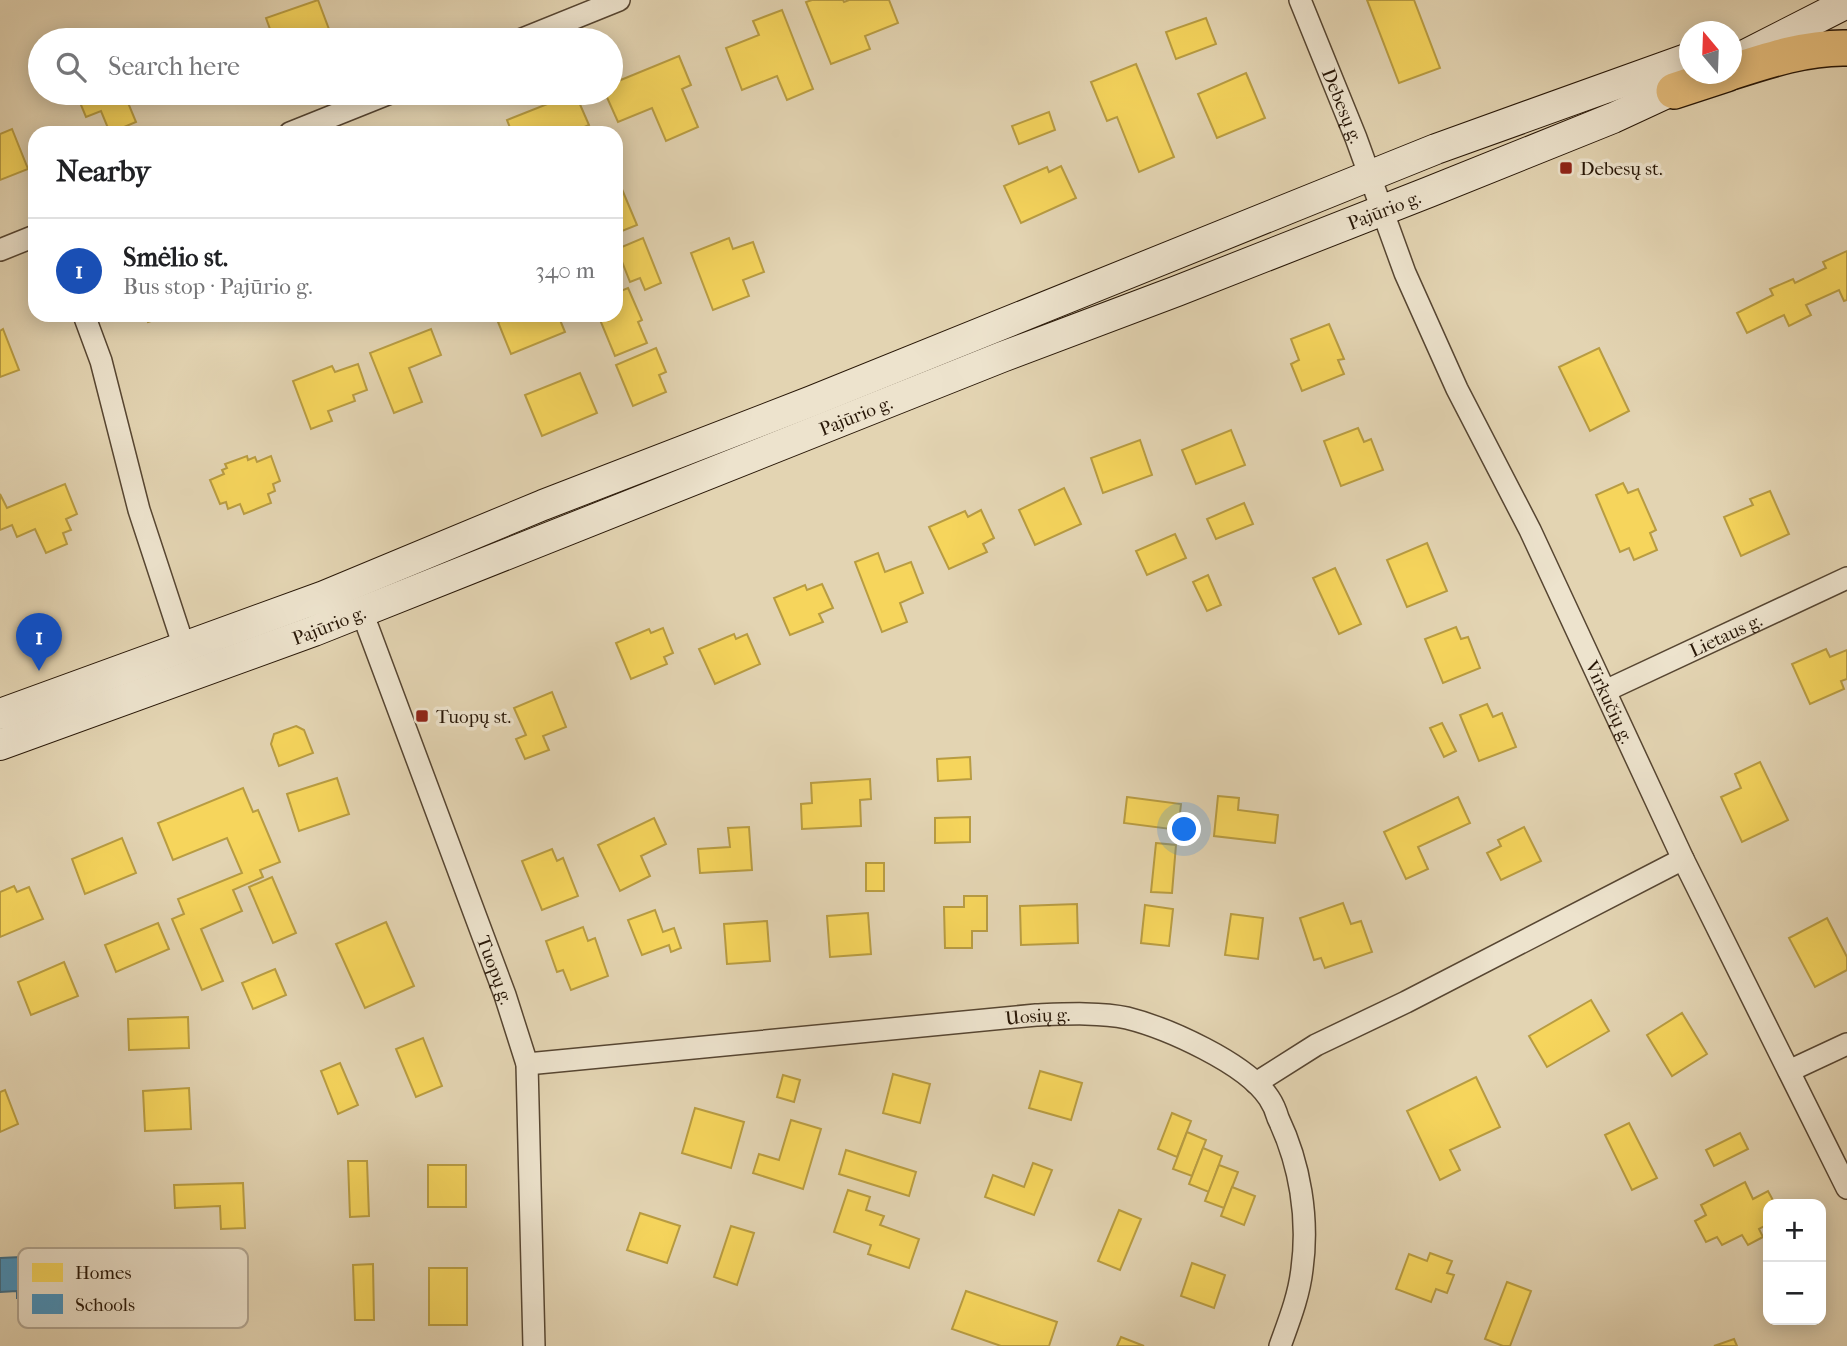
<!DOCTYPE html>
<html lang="en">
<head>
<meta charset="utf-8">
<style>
  :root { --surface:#fff; --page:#f2f2f2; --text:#202124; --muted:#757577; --line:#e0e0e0; --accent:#8f2418 }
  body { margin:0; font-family:"IM FELL French Canon",serif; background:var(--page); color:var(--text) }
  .controls { position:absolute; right:21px; bottom:21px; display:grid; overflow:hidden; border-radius:14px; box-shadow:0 4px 18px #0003 }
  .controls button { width:63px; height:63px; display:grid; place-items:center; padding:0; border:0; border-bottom:2px solid var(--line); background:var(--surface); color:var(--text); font:35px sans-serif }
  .compass { position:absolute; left:1679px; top:21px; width:63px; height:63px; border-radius:50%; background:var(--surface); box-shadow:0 4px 18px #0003; rotate:341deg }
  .you { position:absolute; left:1185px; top:830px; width:24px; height:24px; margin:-18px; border:5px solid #fff; border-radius:50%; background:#1a73e8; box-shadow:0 0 0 10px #1a73e833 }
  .badge { display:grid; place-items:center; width:46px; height:46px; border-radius:50%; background:var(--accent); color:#fff; font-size:23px; font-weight:700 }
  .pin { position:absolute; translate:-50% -58px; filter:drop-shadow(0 2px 4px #0008) }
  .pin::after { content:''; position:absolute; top:37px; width:24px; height:21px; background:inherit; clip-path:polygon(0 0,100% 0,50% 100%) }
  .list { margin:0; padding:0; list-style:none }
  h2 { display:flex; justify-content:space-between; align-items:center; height:91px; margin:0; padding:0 28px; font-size:30px }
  h2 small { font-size:23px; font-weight:400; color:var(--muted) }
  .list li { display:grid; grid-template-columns:46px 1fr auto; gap:21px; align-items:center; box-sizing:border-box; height:105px; padding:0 28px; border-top:2px solid var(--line) }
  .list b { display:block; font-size:26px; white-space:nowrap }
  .list p { margin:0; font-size:23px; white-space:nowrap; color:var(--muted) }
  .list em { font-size:23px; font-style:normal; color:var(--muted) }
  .icon { flex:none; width:38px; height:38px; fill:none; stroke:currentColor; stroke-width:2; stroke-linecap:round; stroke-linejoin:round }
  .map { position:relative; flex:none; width:1847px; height:1346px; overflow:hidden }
  .search { position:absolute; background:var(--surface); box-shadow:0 4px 18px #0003; left:28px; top:28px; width:595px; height:77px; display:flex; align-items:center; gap:18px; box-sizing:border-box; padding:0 24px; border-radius:38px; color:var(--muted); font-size:26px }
  .panel { position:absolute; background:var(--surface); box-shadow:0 4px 18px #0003; left:28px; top:126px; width:595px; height:196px; border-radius:21px }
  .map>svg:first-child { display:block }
  .homes { fill:#f6d55c; stroke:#b89c42; stroke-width:2 }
  .schools { fill:#4393c3; stroke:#3b6e8b; stroke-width:2 }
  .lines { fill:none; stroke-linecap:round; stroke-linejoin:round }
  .minor-casing { stroke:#574632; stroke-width:24 }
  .secondary-casing { stroke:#281707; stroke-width:32 }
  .trunk-casing { stroke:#281707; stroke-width:38 }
  .minor { stroke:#ede3cd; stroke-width:21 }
  .secondary { stroke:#ede3cd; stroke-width:30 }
  .trunk { stroke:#e2ba79; stroke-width:35 }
  .poi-dot { fill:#8f2418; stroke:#ede3cd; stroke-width:2.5 }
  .labels { text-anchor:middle; stroke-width:7; stroke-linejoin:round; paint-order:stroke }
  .street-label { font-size:19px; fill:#281707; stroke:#ede3cd }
  .poi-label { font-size:19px; fill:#281707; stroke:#ede3cd; text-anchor:start }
  .key { fill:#ede3cd; stroke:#b2a692; stroke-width:2 }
  .key-label { font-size:19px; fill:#281707 }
</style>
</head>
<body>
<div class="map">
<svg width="1847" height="1346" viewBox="0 0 1847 1346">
  <rect width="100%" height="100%" fill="#e3d4b2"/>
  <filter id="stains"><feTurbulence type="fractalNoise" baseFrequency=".00286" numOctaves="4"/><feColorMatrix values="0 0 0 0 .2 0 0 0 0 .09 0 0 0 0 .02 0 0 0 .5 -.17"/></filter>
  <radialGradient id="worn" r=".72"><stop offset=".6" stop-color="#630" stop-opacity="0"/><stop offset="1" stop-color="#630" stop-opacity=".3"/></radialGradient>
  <!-- homes -->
  <g class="homes">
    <path d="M 318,0 L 333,40 L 274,40 L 266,18 Z"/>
    <path d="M 812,0 L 843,0 L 844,2 L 849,0 L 889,0 L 898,23 L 865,36 L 870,49 L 831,64 L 806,2 Z"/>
    <path d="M 1367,0 L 1414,0 L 1440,68 L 1399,83 Z"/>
    <path d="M 782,10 L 813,89 L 787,100 L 777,76 L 742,90 L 726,48 L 759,35 L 753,21 Z"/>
    <path d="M 1206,18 L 1216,44 L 1176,59 L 1166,32 Z"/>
    <path d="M 679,56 L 691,85 L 682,89 L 698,127 L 666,141 L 652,108 L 618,122 L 605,93 L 611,93 L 611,84 Z"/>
    <path d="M 1136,64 L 1174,157 L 1139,172 L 1117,117 L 1107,121 L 1091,82 Z"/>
    <path d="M 1246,73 L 1265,118 L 1217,138 L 1198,94 Z"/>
    <path d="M 76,93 L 124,93 L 136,122 L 110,133 L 101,111 L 86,117 Z"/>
    <path d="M 183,93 L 206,93 L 187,101 Z"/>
    <path d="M 575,93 L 589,125 L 571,133 L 512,133 L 507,120 Z"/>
    <path d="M 1049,112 L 1055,130 L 1019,144 L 1012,126 Z"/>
    <path d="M 12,129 L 28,169 L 0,180 L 0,134 Z"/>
    <path d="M 1061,166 L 1076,198 L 1021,223 L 1004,186 L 1047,167 L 1049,172 Z"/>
    <path d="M 616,175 L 637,225 L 617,233 L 616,231 Z"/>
    <path d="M 643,238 L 661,283 L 645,290 L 640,278 L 630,282 L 617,249 Z"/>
    <path d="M 729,238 L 733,249 L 753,242 L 764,272 L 743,280 L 749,296 L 713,310 L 691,253 Z"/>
    <path d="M 1847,251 L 1847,300 L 1844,301 L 1839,290 L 1806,305 L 1811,315 L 1789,326 L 1784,315 L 1747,333 L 1737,313 L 1773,295 L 1770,289 L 1793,279 L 1795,283 L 1826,268 L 1823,262 Z"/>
    <path d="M 628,288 L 642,320 L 638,322 L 647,343 L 615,356 L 598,315 L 616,315 L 616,293 Z"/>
    <path d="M 145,315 L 170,315 L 148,322 Z"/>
    <path d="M 514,315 L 558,315 L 565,332 L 511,354 L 498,322 Z"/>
    <path d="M 1329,324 L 1344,359 L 1338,360 L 1344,374 L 1302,391 L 1291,364 L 1299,360 L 1291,339 Z"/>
    <path d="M 3,329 L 19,370 L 0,377 L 0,331 Z"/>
    <path d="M 431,329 L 441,355 L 409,368 L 422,402 L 394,413 L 370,353 Z"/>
    <path d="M 656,348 L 666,372 L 659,375 L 666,392 L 633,406 L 616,365 Z"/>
    <path d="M 1599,348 L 1629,411 L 1590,431 L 1559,367 Z"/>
    <path d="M 358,364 L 367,390 L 353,395 L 355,401 L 328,411 L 332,421 L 311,429 L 293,381 L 332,366 L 335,372 Z"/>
    <path d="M 580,373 L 597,413 L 542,436 L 525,395 Z"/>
    <path d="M 1358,428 L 1364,442 L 1371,439 L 1383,470 L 1341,486 L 1324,441 Z"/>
    <path d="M 1231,430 L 1245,465 L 1196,484 L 1182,450 Z"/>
    <path d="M 1140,440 L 1152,475 L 1103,493 L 1091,458 Z"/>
    <path d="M 247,456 L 248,460 L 255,457 L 257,462 L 271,456 L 280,481 L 273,484 L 275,491 L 268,494 L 271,503 L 244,514 L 240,504 L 228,509 L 226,502 L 220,504 L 210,480 L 224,474 L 222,470 L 227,468 L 225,464 Z"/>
    <path d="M 1623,483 L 1628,493 L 1638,489 L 1656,530 L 1650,533 L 1657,550 L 1634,560 L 1629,548 L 1620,552 L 1596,495 Z"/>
    <path d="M 65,484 L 77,514 L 66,519 L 71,530 L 63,533 L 67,544 L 46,553 L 35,529 L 17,537 L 12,525 L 0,530 L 0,494 L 7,508 Z"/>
    <path d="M 1064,488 L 1081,524 L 1035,545 L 1019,510 Z"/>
    <path d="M 1770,491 L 1789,534 L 1741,556 L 1724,517 L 1753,505 L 1750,499 Z"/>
    <path d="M 1244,503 L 1253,524 L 1216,539 L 1207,519 Z"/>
    <path d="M 981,510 L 994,538 L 983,544 L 987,552 L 949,569 L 929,527 L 965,511 L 968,517 Z"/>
    <path d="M 1175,534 L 1186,558 L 1147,575 L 1136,551 Z"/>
    <path d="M 1427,543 L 1447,591 L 1407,607 L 1387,560 Z"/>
    <path d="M 878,553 L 885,572 L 911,562 L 923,593 L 900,603 L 907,622 L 882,632 L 855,562 Z"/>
    <path d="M 1335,568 L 1361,624 L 1339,634 L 1313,578 Z"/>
    <path d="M 1208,575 L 1221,605 L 1207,611 L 1193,582 Z"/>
    <path d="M 822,584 L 833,608 L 819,614 L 823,622 L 790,635 L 774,598 L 805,585 L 807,590 Z"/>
    <path d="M 1456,627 L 1461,639 L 1468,637 L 1480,668 L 1443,683 L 1425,639 Z"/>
    <path d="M 663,628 L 673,653 L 664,657 L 667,664 L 631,679 L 616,643 L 649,629 L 651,633 Z"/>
    <path d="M 734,634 L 736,639 L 747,634 L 760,664 L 715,684 L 699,649 Z"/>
    <path d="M 1826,649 L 1830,657 L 1847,650 L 1847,679 L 1841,681 L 1844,689 L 1810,704 L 1792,664 Z"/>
    <path d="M 552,692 L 566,727 L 543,736 L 549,750 L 525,759 L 516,739 L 526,735 L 514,708 Z"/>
    <path d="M 1487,704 L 1493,717 L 1502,713 L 1516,747 L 1479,761 L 1460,715 Z"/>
    <path d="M 1442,723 L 1456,751 L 1444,757 L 1430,728 Z"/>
    <path d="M 296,726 L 304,730 L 313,753 L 279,766 L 271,744 L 274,734 Z"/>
    <path d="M 970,757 L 971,779 L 938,781 L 937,759 Z"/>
    <path d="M 1760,762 L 1788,820 L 1742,842 L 1721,797 L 1741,788 L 1735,774 Z"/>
    <path d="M 337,778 L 349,814 L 299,831 L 287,794 Z"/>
    <path d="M 870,779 L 871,799 L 860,800 L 861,826 L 802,829 L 801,804 L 812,803 L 811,783 Z"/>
    <path d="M 243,788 L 253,812 L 258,810 L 280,862 L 260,870 L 263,877 L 233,890 L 242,911 L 201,929 L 223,981 L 202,990 L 172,919 L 184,914 L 178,899 L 242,873 L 227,838 L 173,860 L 158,823 Z"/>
    <path d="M 1218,796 L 1239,798 L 1238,810 L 1278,815 L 1275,843 L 1214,836 Z"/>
    <path d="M 1127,797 L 1181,804 L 1178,830 L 1124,823 Z"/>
    <path d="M 1458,797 L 1470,823 L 1418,847 L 1428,869 L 1406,879 L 1384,832 Z"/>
    <path d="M 970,817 L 970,842 L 935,843 L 935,818 Z"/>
    <path d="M 654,818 L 666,844 L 641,856 L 650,876 L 620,891 L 598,845 Z"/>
    <path d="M 749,827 L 752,870 L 700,873 L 698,849 L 730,847 L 728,828 Z"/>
    <path d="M 1524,827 L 1541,861 L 1501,880 L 1487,853 L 1501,846 L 1498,840 Z"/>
    <path d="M 122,838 L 136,873 L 85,894 L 72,859 Z"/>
    <path d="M 1156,843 L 1176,845 L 1172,893 L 1151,892 Z"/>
    <path d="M 552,849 L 557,861 L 563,858 L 578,896 L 542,910 L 522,861 Z"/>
    <rect x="866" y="863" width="18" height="28"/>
    <path d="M 272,877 L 296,933 L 273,943 L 249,887 Z"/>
    <path d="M 14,886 L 17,892 L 29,887 L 43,919 L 0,937 L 0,892 Z"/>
    <path d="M 964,896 L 987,896 L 987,931 L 972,931 L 972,948 L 945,948 L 944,907 L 964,907 Z"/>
    <path d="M 1343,903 L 1351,924 L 1361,921 L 1372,952 L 1325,968 L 1321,958 L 1314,960 L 1300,918 Z"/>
    <path d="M 1077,904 L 1078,943 L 1021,945 L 1020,906 Z"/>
    <path d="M 1145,905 L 1173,909 L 1169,946 L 1141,943 Z"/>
    <path d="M 655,910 L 663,932 L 674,928 L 681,948 L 671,952 L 669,945 L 642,955 L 628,920 Z"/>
    <path d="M 868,913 L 871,954 L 830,957 L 827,916 Z"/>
    <path d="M 1231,914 L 1263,918 L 1258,959 L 1225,955 Z"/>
    <path d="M 1827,918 L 1847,957 L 1847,970 L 1815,987 L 1789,938 Z"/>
    <path d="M 767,921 L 770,961 L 727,964 L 724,924 Z"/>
    <path d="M 386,922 L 414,986 L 365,1008 L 336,944 Z"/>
    <path d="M 158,923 L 169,949 L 116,972 L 105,945 Z"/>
    <path d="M 583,927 L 588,941 L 595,938 L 608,976 L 571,990 L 563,970 L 557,972 L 546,941 Z"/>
    <path d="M 64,962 L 78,996 L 31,1015 L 18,982 Z"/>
    <path d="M 275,969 L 286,995 L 253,1009 L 242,983 Z"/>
    <path d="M 1591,1000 L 1609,1031 L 1547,1067 L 1529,1036 Z"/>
    <path d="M 1682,1013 L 1707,1054 L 1672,1076 L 1647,1035 Z"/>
    <path d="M 188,1017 L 189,1048 L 129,1050 L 128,1019 Z"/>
    <path d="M 423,1038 L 442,1086 L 416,1097 L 396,1049 Z"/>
    <path d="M 340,1063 L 358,1105 L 338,1114 L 321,1071 Z"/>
    <path d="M 1040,1071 L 1082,1083 L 1071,1120 L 1029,1108 Z"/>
    <path d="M 893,1074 L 930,1084 L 920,1123 L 883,1113 Z"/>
    <path d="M 783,1075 L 800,1080 L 794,1102 L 777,1097 Z"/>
    <path d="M 1476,1077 L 1500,1127 L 1450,1150 L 1460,1170 L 1440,1180 L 1407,1111 Z"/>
    <path d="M 189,1088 L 191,1129 L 145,1131 L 143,1091 Z"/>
    <path d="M 5,1090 L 18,1124 L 0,1132 L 0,1092 Z"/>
    <path d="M 695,1108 L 744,1122 L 731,1168 L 682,1153 Z"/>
    <path d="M 1172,1113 L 1191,1121 L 1177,1157 L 1158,1149 Z"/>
    <path d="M 791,1120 L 821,1129 L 803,1189 L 753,1173 L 759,1154 L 779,1160 Z"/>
    <path d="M 1629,1123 L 1657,1178 L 1632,1190 L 1605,1135 Z"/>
    <path d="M 1187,1132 L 1206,1140 L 1192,1176 L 1173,1169 Z"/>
    <path d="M 1740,1133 L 1748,1149 L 1714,1166 L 1706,1150 Z"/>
    <path d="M 1203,1148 L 1222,1156 L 1209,1192 L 1189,1184 Z"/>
    <path d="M 846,1150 L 916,1172 L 909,1196 L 839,1174 Z"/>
    <path d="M 348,1161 L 367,1161 L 369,1216 L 350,1217 Z"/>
    <path d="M 1033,1163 L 1052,1170 L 1034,1215 L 985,1197 L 993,1175 L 1024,1187 Z"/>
    <rect x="428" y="1165" width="38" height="42"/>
    <path d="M 1219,1165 L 1238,1172 L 1224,1208 L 1205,1201 Z"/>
    <path d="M 1745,1182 L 1753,1199 L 1768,1191 L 1775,1204 L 1768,1204 L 1768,1224 L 1759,1229 L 1763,1237 L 1748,1245 L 1742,1235 L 1722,1245 L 1717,1237 L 1706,1242 L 1695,1221 L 1706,1215 L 1701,1205 Z"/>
    <path d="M 243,1183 L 245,1228 L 221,1229 L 220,1206 L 175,1208 L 174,1185 Z"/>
    <path d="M 1232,1187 L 1255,1196 L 1244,1225 L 1221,1216 Z"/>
    <path d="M 848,1190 L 870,1197 L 866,1210 L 884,1216 L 880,1225 L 919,1239 L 909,1268 L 868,1254 L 871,1245 L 834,1232 Z"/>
    <path d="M 1119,1210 L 1141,1219 L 1120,1270 L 1098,1261 Z"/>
    <path d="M 640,1213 L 680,1226 L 667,1263 L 627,1250 Z"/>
    <path d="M 731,1226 L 754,1233 L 737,1285 L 714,1277 Z"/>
    <path d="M 1430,1253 L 1452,1261 L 1447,1273 L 1454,1275 L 1447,1293 L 1436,1289 L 1431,1302 L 1396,1289 L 1409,1254 L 1427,1261 Z"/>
    <path d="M 1192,1263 L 1225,1275 L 1214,1308 L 1181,1296 Z"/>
    <path d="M 373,1264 L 374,1320 L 355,1320 L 353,1265 Z"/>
    <rect x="429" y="1268" width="38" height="57"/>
    <path d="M 1507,1282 L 1531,1291 L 1510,1346 L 1503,1346 L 1485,1339 Z"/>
    <path d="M 966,1291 L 1057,1322 L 1049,1346 L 1001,1346 L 952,1329 Z"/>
    <path d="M 1121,1337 L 1144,1346 L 1117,1346 Z"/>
    <path d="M 1734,1339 L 1737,1346 L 1714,1346 Z"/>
  </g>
  <!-- schools -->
  <path class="schools" d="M 64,1255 L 65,1291 L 42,1292 L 43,1297 L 17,1298 L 17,1291 L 0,1292 L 0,1258 Z"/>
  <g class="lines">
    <defs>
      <g id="minor">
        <path id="s1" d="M 1300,0 L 1356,138 L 1405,273 L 1457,389 L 1530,530 L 1683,859 L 1847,1188"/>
        <path d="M 520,40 L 619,0"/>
        <path d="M 290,133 L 390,93"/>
        <path d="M 0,250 L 35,236"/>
        <path d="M 84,315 L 101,361 L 139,510 L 184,647"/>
        <path id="s2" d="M 362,612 L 505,995 L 527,1064 L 534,1346"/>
        <path id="s3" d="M 1605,691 L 1847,578"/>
        <path id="s4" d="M 527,1064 L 1036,1015 C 1063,1014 1101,1012 1127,1018 C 1167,1028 1246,1063 1269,1098 C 1273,1104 1276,1111 1278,1118 C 1300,1164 1309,1218 1302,1269 C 1299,1296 1289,1321 1280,1346"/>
        <path d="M 1789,1071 L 1847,1044"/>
        <path d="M 1256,1083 L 1316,1045 L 1406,1002 L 1683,859"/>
      </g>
      <g id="secondary">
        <path d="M 1735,60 L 1847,3"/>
        <path d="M 0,714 L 324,596 L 543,505 L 812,401 L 1369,176 L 1436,149 L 1689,58"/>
        <path id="s5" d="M 0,745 L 314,631 L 1002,357 L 1177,291 L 1429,192 L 1613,118 L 1695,80"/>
      </g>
      <g id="trunk">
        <path d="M 1731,72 C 1768,60 1808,47 1847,48"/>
        <path d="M 1674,91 L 1726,74"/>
      </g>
    </defs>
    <!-- minor casing -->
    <use href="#minor" class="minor-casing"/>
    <!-- secondary casing -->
    <use href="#secondary" class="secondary-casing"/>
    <!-- trunk casing -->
    <use href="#trunk" class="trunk-casing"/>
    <!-- minor -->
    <use href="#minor" class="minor"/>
    <!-- secondary -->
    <use href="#secondary" class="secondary"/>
    <!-- trunk -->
    <use href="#trunk" class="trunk"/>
  </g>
  <!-- markers -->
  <g class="poi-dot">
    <rect x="1559" y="161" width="14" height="14" rx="3.5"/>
    <rect x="415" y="709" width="14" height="14" rx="3.5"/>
  </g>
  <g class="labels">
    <!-- street labels -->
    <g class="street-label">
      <text dy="7" stroke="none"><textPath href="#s1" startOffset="114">Debesų g.</textPath></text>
      <text dy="7" stroke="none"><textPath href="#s5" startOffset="1484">Pajūrio g.</textPath></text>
      <text dy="7" stroke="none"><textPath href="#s5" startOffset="917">Pajūrio g.</textPath></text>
      <text dy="7" stroke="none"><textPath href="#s5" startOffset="350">Pajūrio g.</textPath></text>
      <text dy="7" stroke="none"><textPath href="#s3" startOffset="133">Lietaus g.</textPath></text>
      <text dy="7" stroke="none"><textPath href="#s1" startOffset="768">Virkučių g.</textPath></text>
      <text dy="7" stroke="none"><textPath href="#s2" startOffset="382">Tuopų g.</textPath></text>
      <text dy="7" stroke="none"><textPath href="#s4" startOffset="513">Uosių g.</textPath></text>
    </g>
    <!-- poi labels -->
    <g class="poi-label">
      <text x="1580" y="175">Debesų st.</text>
      <text x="436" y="723">Tuopų st.</text>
    </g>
  </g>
  <!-- legend -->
  <rect x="18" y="1248" width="230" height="80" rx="10" class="key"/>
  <rect x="32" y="1263" width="31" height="19" fill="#f6d55c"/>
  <rect x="32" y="1294" width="31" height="20" fill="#4393c3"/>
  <g class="key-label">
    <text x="75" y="1279">Homes</text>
    <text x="75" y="1311">Schools</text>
  </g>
  <rect width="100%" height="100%" filter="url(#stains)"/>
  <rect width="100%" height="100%" fill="url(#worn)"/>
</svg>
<div class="controls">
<button>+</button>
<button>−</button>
</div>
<svg class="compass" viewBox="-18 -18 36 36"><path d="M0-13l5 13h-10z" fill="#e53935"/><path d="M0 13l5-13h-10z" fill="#757577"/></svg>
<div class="you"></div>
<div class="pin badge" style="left:39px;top:671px;background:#1a4fb4">1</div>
<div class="search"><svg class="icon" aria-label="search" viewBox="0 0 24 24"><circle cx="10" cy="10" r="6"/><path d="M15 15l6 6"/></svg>Search here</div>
<section class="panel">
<h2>Nearby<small></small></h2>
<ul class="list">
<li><span class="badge" style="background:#1a4fb4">1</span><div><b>Smėlio st.</b><p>Bus stop · Pajūrio g.</p></div><em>340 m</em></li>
</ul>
</section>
</div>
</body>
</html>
